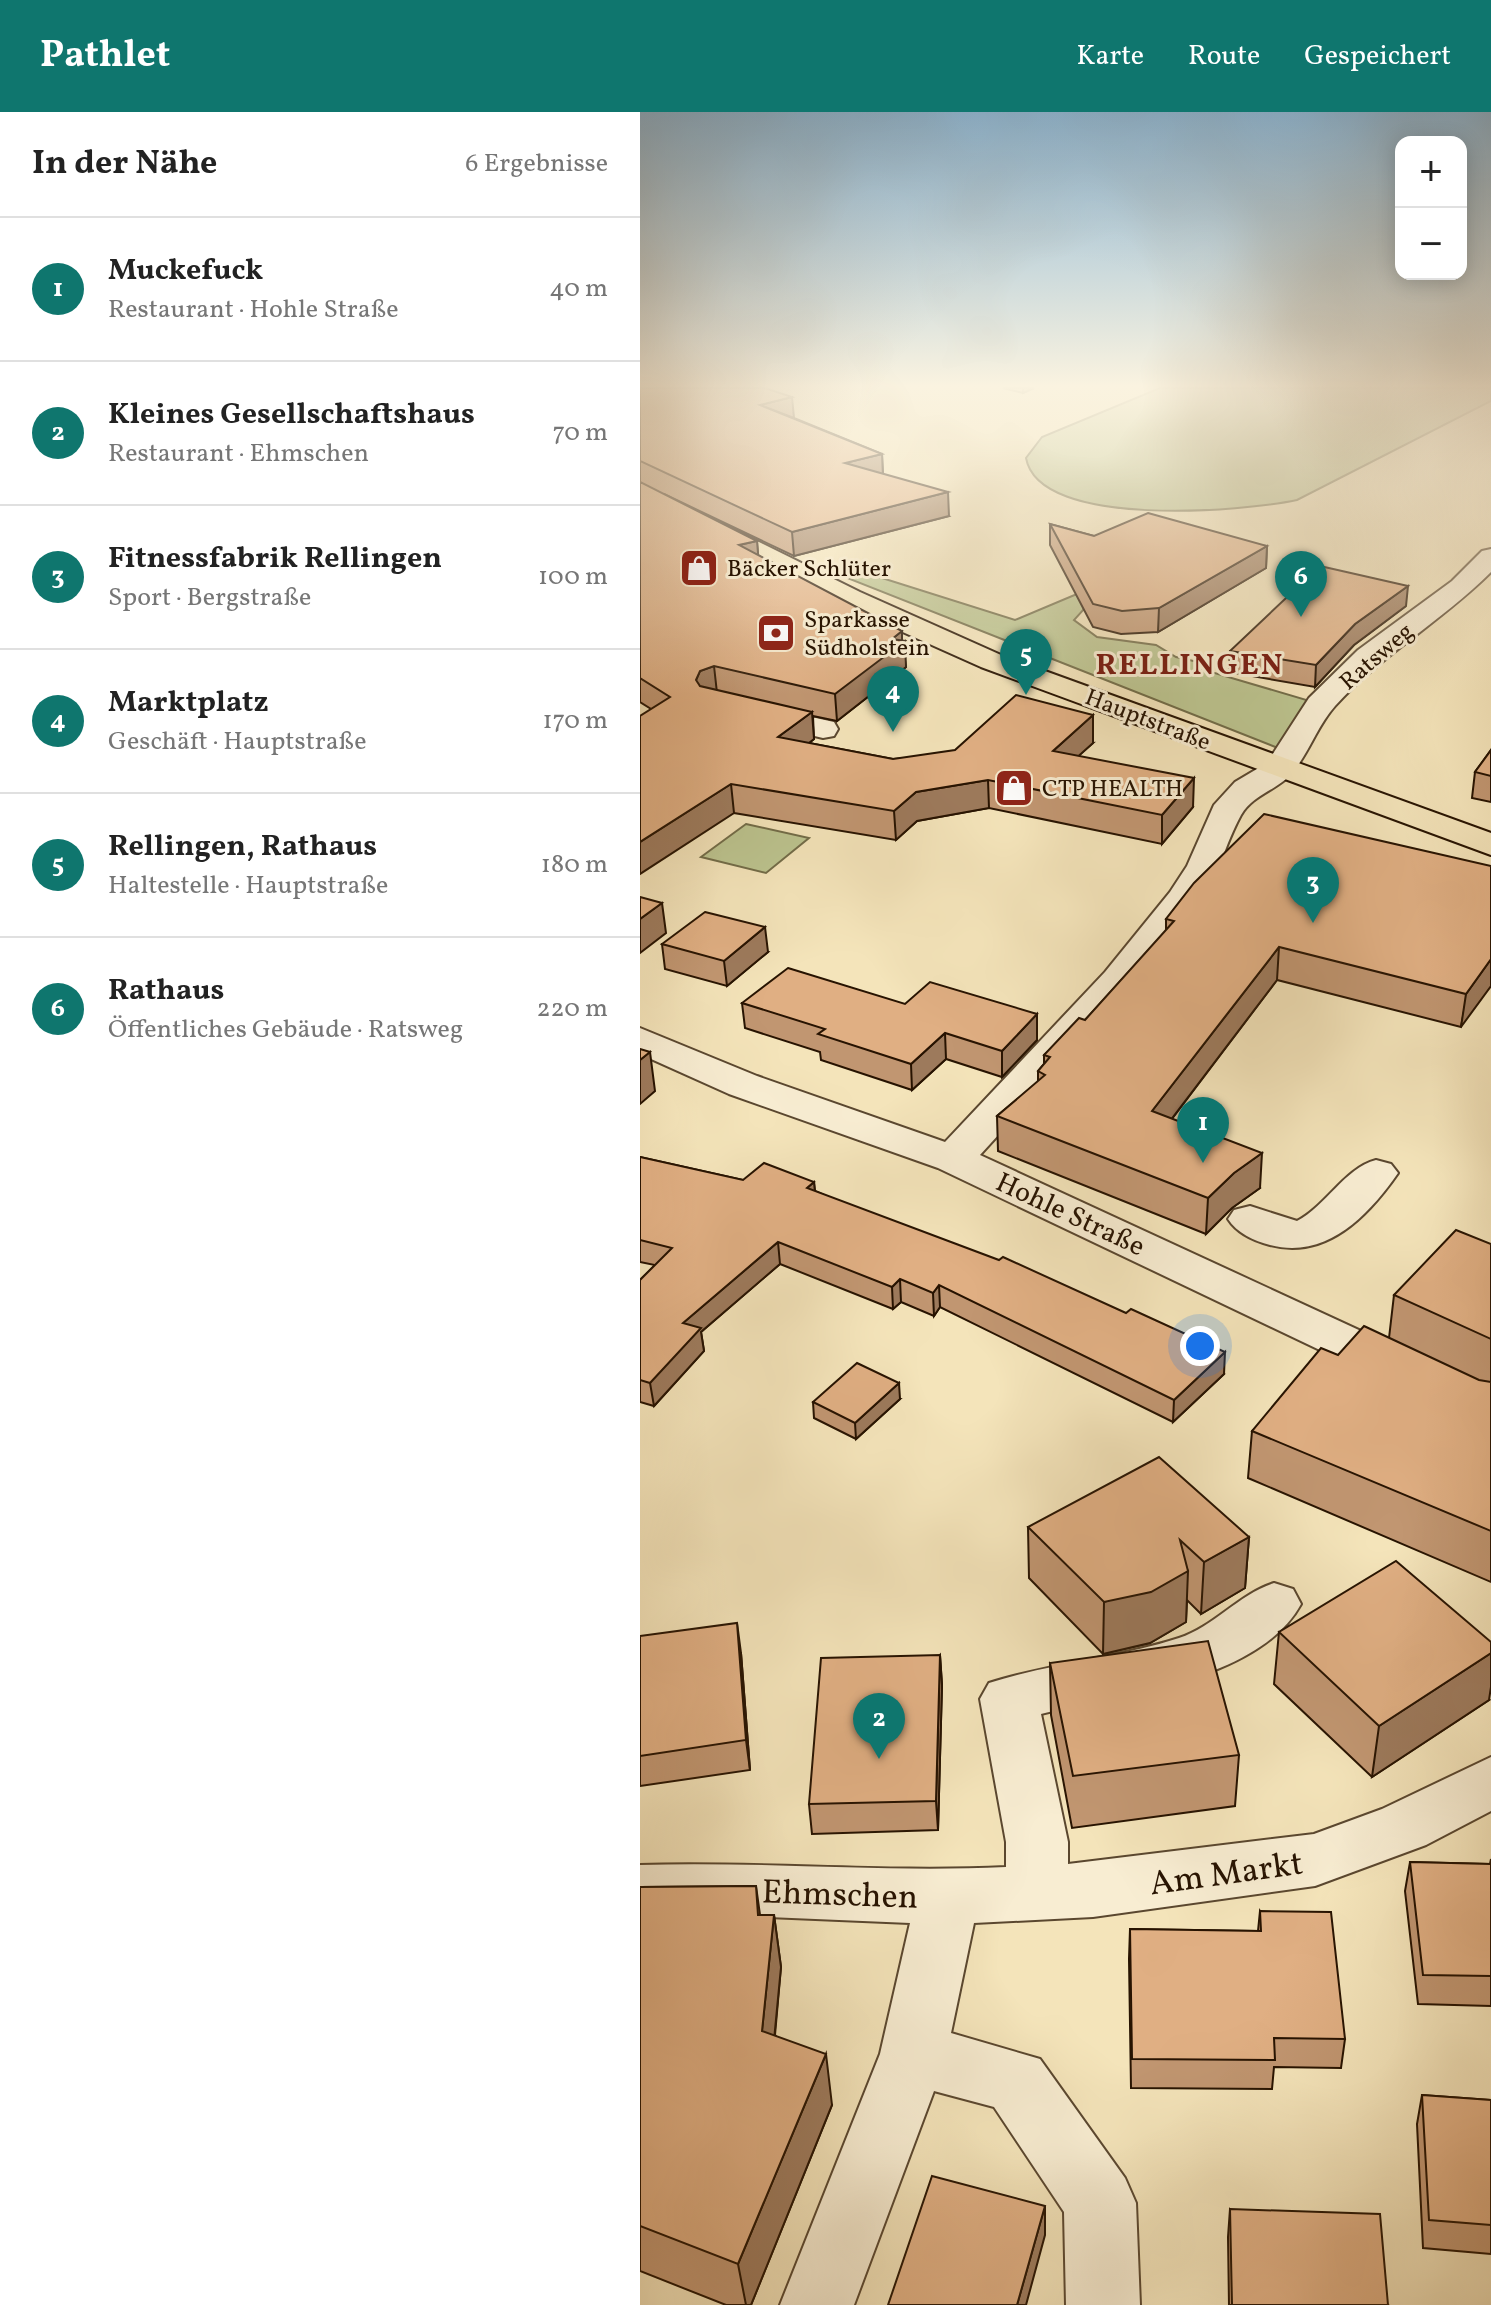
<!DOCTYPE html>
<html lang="de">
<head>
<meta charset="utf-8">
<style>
  :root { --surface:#fff; --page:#f6f6f6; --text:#222; --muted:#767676; --line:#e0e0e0; --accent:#0f766e }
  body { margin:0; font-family:Vollkorn,serif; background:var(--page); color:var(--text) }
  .controls { position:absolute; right:24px; top:24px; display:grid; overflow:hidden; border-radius:16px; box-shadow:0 4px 20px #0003 }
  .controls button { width:72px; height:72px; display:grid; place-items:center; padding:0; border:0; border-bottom:2px solid var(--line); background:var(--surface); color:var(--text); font:40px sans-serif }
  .you { position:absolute; left:560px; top:1234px; width:28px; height:28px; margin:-20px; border:6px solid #fff; border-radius:50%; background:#1a73e8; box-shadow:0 0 0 12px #1a73e833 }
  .badge { display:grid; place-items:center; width:52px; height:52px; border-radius:50%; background:var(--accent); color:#fff; font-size:26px; font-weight:700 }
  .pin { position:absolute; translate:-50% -66px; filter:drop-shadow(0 2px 4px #0008) }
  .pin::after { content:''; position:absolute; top:42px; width:28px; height:24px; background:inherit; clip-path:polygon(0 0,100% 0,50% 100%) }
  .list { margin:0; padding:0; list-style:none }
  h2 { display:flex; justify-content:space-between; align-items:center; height:104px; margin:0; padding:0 32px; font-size:34px }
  h2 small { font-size:26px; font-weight:400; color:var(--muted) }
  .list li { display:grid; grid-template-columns:52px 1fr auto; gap:24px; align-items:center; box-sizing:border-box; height:144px; padding:0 32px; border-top:2px solid var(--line) }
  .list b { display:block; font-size:30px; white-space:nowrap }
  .list p { margin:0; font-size:26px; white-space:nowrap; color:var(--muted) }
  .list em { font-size:26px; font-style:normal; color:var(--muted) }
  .map { position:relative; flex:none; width:851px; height:2193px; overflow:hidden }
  header { display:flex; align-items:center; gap:48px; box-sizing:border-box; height:112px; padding:0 40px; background:var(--accent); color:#fff }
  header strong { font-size:38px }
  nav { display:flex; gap:44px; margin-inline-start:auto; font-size:28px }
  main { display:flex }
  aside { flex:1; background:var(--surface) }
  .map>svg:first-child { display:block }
  .green { fill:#bcc48f; stroke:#726c48; stroke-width:2 }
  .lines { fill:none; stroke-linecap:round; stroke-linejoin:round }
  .minor-casing { stroke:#5a472f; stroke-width:4 }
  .major-casing { stroke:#271301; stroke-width:4 }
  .minor { fill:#f8edd2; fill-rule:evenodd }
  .major { fill:#f4e4ba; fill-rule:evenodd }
  .wall { fill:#c19671; stroke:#271301; stroke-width:2 }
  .shaded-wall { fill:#9d7a5c; stroke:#271301; stroke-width:2 }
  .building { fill:#e0af83; stroke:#271301; stroke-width:2 }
  .labels { text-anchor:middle; stroke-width:6; stroke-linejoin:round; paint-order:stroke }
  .far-poi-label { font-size:24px; fill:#271301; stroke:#f8edd2; text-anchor:start }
  .far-street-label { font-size:24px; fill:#271301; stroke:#f8edd2 }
  .street-label { font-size:28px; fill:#271301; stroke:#f8edd2 }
  .far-district-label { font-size:30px; font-weight:bold; letter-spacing:2px; fill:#7a1f14; stroke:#f8edd2 }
  .near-street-label { font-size:34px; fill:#271301; stroke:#f8edd2 }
</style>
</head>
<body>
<header>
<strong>Pathlet</strong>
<nav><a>Karte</a><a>Route</a><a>Gespeichert</a></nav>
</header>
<main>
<aside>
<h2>In der Nähe<small>6 Ergebnisse</small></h2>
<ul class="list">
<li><span class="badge">1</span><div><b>Muckefuck</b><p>Restaurant · Hohle Straße</p></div><em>40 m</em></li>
<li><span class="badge">2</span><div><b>Kleines Gesellschaftshaus</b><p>Restaurant · Ehmschen</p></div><em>70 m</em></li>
<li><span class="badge">3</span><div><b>Fitnessfabrik Rellingen</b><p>Sport · Bergstraße</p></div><em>100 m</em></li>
<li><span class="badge">4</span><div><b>Marktplatz</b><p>Geschäft · Hauptstraße</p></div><em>170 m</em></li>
<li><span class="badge">5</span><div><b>Rellingen, Rathaus</b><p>Haltestelle · Hauptstraße</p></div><em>180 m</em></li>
<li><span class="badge">6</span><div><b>Rathaus</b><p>Öffentliches Gebäude · Ratsweg</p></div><em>220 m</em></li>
</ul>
</aside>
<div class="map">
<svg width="851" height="2193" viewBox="0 0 851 2193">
  <rect width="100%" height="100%" fill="#f4e4ba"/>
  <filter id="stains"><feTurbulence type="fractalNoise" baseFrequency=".0025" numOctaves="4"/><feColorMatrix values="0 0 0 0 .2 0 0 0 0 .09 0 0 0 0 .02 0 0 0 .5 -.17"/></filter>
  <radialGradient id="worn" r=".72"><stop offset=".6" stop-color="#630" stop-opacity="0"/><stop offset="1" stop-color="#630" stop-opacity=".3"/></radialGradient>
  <!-- green -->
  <g class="green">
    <path d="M 520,276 L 851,276 L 851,289 L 657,388 C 606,399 399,418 386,346 L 402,325 Z"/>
    <path d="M 204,454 L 375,508 L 444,479 L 445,496 L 434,508 L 457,525 L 516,533 L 536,545 L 567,552 L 571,560 L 680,592 L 648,640 L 192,460 Z"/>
    <path d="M 106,712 L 169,726 L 126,761 L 61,745 Z"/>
  </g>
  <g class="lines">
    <defs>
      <g id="minor">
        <path d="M 851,437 L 851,460 C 802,509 741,543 695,594 C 677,614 669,641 652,661 C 638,678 613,682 601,703 C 585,732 579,763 559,790 C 494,881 414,961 340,1043 L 851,1279 L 851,1316 L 833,1311 L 298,1056 L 89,982 L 0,942 L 0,916 L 117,964 L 305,1030 L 465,860 L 530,780 L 547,754 L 574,693 L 595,670 L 627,651 L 669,586 L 718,538 L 812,469 L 842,439 Z"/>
        <path d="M 113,592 L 194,610 L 198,617 L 194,624 L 183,626 L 102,607 L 98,601 L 102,595 Z"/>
        <path d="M 736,1048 L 751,1052 L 758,1061 C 728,1104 686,1148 630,1133 C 614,1129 597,1121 588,1107 L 594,1098 L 610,1094 L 657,1109 C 686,1094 705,1056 736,1048 Z"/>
        <path d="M 634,1471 L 653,1477 L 661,1492 C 619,1569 480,1583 401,1602 L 428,1730 L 428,1752 L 674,1722 L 742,1697 L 851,1645 L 851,1699 L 786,1733 L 675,1774 L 453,1805 L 334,1811 L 311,1921 L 400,1947 L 485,2066 L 496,2091 L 500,2193 L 426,2193 L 424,2100 L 354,1995 L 294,1979 L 214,2193 L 140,2193 L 240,1942 L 270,1811 L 104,1804 L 0,1807 L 0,1753 C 122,1749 244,1761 366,1755 L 366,1730 L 340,1587 L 349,1571 C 411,1551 478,1546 539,1526 C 575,1514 599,1482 634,1471 Z"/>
      </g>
      <path id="major" d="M 0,371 L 220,480 L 361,543 L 851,721 L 851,743 L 341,555 L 200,492 L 0,388 Z"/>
    </defs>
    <!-- minor casing -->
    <use href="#minor" class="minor-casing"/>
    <!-- major casing -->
    <use href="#major" class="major-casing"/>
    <!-- minor -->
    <use href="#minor" class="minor"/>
    <!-- major -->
    <use href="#major" class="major"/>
  </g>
  <!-- wall -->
  <g class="wall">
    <path d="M 0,276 L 154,306 L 242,342 L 243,362 L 309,404 L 154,444 L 24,382 L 117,429 L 118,443 L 262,528 L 266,555 L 197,609 L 173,604 L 174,627 L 169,631 L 253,647 L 453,631 L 438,644 L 553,695 L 522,732 L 349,696 L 277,709 L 256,728 L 94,701 L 11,597 L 0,590 Z"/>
    <path d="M 363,276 L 394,276 L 383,281 Z"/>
    <path d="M 410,412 L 454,424 L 627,434 L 626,456 L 518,520 L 481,522 L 453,515 L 410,433 Z"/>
    <path d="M 766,494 L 714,533 L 675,575 L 589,560 L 590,539 Z"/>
    <path d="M 851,638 L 851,690 L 832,686 L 835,660 Z"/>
    <path d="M 851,754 L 821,915 L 637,868 L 532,1007 L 620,1076 L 592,1096 L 566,1122 L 358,1039 L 357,1004 L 398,970 L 398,959 L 404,952 L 404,943 L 445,908 L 526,819 L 526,807 Z"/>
    <path d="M 22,832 L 128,840 L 87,874 L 25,857 Z"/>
    <path d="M 102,891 L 265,892 L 397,902 L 397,928 L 362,965 L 306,947 L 272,978 L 181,948 L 180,940 L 105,916 Z"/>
    <path d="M 0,1045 L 103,1068 L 174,1070 L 175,1079 L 584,1262 L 533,1310 L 300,1195 L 294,1204 L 261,1190 L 253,1197 L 140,1152 L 61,1220 L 64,1239 L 14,1294 L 0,1290 L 0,1168 L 15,1153 L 0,1150 Z"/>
    <path d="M 851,1132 L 851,1470 L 608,1366 L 612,1319 L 698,1243 L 749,1226 L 754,1183 Z"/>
    <path d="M 260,1287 L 216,1327 L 174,1306 L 173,1290 Z"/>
    <path d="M 388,1415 L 609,1425 L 605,1476 L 561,1502 L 547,1488 L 546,1510 L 510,1531 L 463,1542 L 389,1466 Z"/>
    <path d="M 639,1520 L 849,1588 L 732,1665 L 634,1572 Z"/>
    <path d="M 0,1524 L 101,1541 L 110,1658 L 0,1674 Z"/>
    <path d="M 300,1543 L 302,1573 L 298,1718 L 172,1722 L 169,1692 Z"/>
    <path d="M 410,1551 L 599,1643 L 595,1694 L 432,1716 L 411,1603 Z"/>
    <path d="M 851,1747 L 851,1894 L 778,1892 L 765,1779 L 770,1750 L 850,1752 Z"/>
    <path d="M 116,1774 L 120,1803 L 134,1803 L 141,1855 L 135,1923 L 192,1993 L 111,2193 L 86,2193 L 0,2159 L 0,1775 Z"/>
    <path d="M 620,1799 L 705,1927 L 701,1956 L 634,1955 L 632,1977 L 491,1976 L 489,1847 L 490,1817 L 618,1819 Z"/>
    <path d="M 782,1983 L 851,1988 L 851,2142 L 783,2136 L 777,2012 Z"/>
    <path d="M 590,2097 L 748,2193 L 589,2193 L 588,2125 Z"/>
  </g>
  <!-- shaded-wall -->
  <g class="shaded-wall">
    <path d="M 383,276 L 394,276 L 383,281 Z"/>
    <path d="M 152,285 L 154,306 L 120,293 Z"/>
    <path d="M 242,342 L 243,365 L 205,351 Z"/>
    <path d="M 308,380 L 309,404 L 154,444 L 152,420 Z"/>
    <path d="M 117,429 L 119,453 L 99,433 Z"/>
    <path d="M 627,434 L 626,456 L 518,520 L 519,496 Z"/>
    <path d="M 768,474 L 766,494 L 714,533 L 675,575 L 676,553 L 715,512 Z"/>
    <path d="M 262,519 L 262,531 L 265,529 L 266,555 L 197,609 L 195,582 L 252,527 Z"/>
    <path d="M 74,554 L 77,581 L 58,595 L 56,568 L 60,559 Z"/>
    <path d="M 172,600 L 174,627 L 141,653 L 138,625 Z"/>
    <path d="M 453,603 L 453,631 L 413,667 L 413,639 Z"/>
    <path d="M 554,666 L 553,695 L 522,732 L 522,703 Z"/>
    <path d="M 348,668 L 349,696 L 277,709 L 256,728 L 254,699 L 276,680 Z"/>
    <path d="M 91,672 L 94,701 L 0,762 L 0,730 Z"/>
    <path d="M 22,791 L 26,821 L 0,841 L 0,807 Z"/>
    <path d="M 125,815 L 128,840 L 87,874 L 84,849 Z"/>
    <path d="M 639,835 L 637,868 L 511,1034 L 512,999 Z"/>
    <path d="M 851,847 L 851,874 L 821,915 L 826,882 Z"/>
    <path d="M 397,902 L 397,928 L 362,965 L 362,939 Z"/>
    <path d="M 305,921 L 306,947 L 272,978 L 271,952 Z"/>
    <path d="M 10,940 L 15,979 L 0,992 L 0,948 Z"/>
    <path d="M 622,1041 L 620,1076 L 592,1096 L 566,1122 L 568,1086 L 594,1061 Z"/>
    <path d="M 174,1070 L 176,1092 L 167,1076 Z"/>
    <path d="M 138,1130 L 140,1152 L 61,1220 L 64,1239 L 14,1294 L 10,1271 L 43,1211 Z"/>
    <path d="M 260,1167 L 261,1190 L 253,1197 L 252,1175 Z"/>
    <path d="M 299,1173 L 300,1195 L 294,1204 L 293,1181 Z"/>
    <path d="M 585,1240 L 584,1262 L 533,1310 L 534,1288 Z"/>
    <path d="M 259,1271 L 260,1287 L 216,1327 L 215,1311 Z"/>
    <path d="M 609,1425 L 605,1476 L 561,1502 L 564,1450 Z"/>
    <path d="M 548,1459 L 546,1510 L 510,1531 L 463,1542 L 464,1490 Z"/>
    <path d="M 97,1511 L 101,1541 L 110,1658 L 106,1628 Z"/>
    <path d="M 851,1541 L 851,1575 L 849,1588 L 732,1665 L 739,1614 Z"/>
    <path d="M 300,1543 L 302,1573 L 298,1718 L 296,1689 Z"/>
    <path d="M 134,1803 L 141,1855 L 130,1970 L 122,1919 Z"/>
    <path d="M 186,1942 L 192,1993 L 111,2193 L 106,2193 L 98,2152 Z"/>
    <path d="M 405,2094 L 405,2123 L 386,2193 L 377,2193 Z"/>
  </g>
  <!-- building -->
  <g class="building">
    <path d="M 0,276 L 125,276 L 152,285 L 120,293 L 242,342 L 205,351 L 308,380 L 152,420 L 0,349 Z"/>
    <path d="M 0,370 L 117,429 L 99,433 L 262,519 L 252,527 L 265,529 L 195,582 L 74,554 L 60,559 L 56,568 L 60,574 L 172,600 L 138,625 L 253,647 L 315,638 L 376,583 L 453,603 L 413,639 L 554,666 L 522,703 L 348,668 L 276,680 L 254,699 L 91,672 L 0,730 L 0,604 L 30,585 L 0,566 Z"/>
    <path d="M 508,401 L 627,434 L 519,496 L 482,499 L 453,492 L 410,412 L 454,424 Z"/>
    <path d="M 680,454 L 768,474 L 715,512 L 676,553 L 590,539 Z"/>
    <path d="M 851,638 L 851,664 L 835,660 Z"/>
    <path d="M 624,702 L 851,754 L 851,847 L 826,882 L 639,835 L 512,999 L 622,1041 L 594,1061 L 568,1086 L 357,1004 L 405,963 L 398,959 L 410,945 L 404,943 L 439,906 L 445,908 L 534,809 L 526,807 L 554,771 Z"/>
    <path d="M 0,785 L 22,791 L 0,807 Z"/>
    <path d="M 65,800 L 125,815 L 84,849 L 22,832 Z"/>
    <path d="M 148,856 L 265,892 L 290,870 L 397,902 L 362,939 L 305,921 L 271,952 L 178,922 L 185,917 L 102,891 Z"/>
    <path d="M 0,937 L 10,940 L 0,948 Z"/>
    <path d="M 0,1045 L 103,1068 L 124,1051 L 174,1070 L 167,1076 L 359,1148 L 363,1145 L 486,1201 L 491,1197 L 585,1240 L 534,1288 L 299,1173 L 293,1181 L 260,1167 L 252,1175 L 138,1130 L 43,1211 L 61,1216 L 10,1271 L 0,1268 L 0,1168 L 32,1136 L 0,1128 Z"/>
    <path d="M 816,1118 L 851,1132 L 851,1227 L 754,1183 Z"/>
    <path d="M 724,1214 L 839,1268 L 851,1270 L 851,1419 L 612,1319 L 681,1236 L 698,1243 Z"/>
    <path d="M 217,1251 L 259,1271 L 215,1311 L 173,1290 Z"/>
    <path d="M 519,1345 L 609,1425 L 564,1450 L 540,1428 L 548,1459 L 511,1480 L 464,1490 L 388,1415 Z"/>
    <path d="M 756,1449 L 851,1530 L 851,1541 L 739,1614 L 639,1520 Z"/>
    <path d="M 97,1511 L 106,1628 L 0,1644 L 0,1524 Z"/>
    <path d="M 568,1529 L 599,1643 L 433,1664 L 410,1551 Z"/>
    <path d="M 300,1543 L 296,1689 L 169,1692 L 181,1546 Z"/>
    <path d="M 770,1750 L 851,1752 L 851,1864 L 783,1863 Z"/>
    <path d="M 116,1774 L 118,1803 L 134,1803 L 122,1919 L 186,1942 L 98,2152 L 0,2114 L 0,1775 Z"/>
    <path d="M 620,1799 L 691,1800 L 705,1927 L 634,1926 L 635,1948 L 492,1947 L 490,1817 L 621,1819 Z"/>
    <path d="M 782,1983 L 851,1988 L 851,2113 L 789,2108 Z"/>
    <path d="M 292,2064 L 405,2094 L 377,2193 L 248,2193 Z"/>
    <path d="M 590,2097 L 740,2102 L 748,2193 L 592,2193 Z"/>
  </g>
  <!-- sky -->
  <linearGradient id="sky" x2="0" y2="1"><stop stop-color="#8cb7d6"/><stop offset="0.47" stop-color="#faf3e0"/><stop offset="1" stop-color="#faf3e0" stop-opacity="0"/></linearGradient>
  <rect width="851" height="583" fill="url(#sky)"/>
  <!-- icons -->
  <defs>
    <symbol id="shop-square" viewBox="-11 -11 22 22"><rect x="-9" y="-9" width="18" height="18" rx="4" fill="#8f2418" stroke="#f8edd2"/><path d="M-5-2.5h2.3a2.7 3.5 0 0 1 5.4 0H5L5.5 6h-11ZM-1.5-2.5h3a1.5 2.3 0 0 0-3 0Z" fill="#fff"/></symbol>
    <symbol id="bank-square" viewBox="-11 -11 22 22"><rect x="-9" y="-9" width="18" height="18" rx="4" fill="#8f2418" stroke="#f8edd2"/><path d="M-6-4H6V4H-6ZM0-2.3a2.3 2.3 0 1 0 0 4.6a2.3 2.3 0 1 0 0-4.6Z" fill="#fff"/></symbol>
  </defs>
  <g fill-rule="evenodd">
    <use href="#shop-square" x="37" y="434" width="44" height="44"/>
    <use href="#bank-square" x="114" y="499" width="44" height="44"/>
    <use href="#shop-square" x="352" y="654" width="44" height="44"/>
  </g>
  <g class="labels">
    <!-- far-poi labels -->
    <g class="far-poi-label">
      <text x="87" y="464">Bäcker Schlüter</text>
      <text x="164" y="515">Sparkasse<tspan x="164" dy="28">Südholstein</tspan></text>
      <text x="402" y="684">CTP HEALTH</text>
    </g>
    <!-- far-street labels -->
    <g class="far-street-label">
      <text transform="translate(736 544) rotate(-41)" y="8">Ratsweg</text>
      <text transform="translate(508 607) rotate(21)" y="8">Hauptstraße</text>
    </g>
    <!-- street labels -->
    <g class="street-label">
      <text transform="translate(431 1101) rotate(25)" y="10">Hohle Straße</text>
    </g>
    <!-- far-district labels -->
    <g class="far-district-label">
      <text x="550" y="562">RELLINGEN</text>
    </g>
    <!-- near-street labels -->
    <g class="near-street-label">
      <text transform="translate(586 1760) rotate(-8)" y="12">Am Markt</text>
      <text transform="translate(200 1781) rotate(2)" y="12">Ehmschen</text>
    </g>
  </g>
  <rect width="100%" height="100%" filter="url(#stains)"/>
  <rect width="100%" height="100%" fill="url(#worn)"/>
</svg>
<div class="controls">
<button>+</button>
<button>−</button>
</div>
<div class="you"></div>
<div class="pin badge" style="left:563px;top:1051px">1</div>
<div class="pin badge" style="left:239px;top:1647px">2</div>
<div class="pin badge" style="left:673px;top:811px">3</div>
<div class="pin badge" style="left:253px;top:620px">4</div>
<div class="pin badge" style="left:386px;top:583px">5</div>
<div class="pin badge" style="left:661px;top:505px">6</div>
</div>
</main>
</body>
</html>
